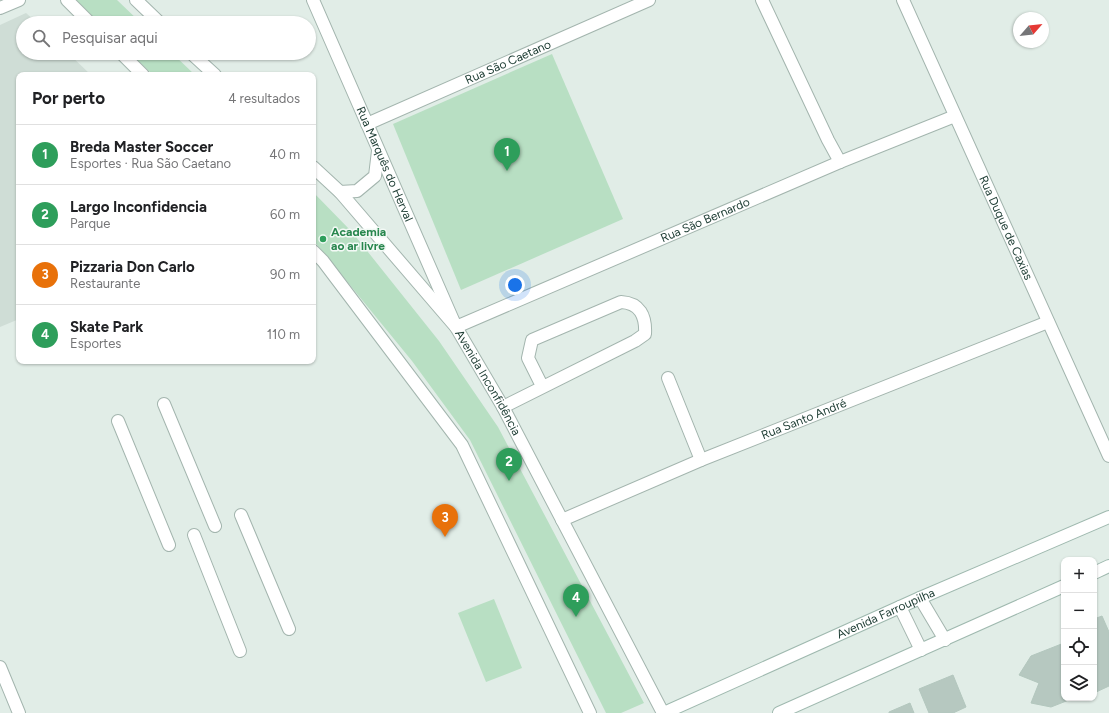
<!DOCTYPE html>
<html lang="pt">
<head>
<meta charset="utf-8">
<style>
  :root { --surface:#fff; --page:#f6f6f6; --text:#202124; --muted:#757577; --line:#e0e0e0; --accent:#834938 }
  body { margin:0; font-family:Figtree,sans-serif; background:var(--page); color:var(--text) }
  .controls { position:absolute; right:12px; bottom:12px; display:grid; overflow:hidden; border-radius:8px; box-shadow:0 1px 3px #0004 }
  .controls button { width:36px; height:36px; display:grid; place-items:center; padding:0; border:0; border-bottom:1px solid var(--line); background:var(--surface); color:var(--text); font:20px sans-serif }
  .compass { position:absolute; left:1013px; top:12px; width:36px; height:36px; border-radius:50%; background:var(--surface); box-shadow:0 1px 3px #0004; rotate:62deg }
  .you { position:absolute; left:515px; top:285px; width:14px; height:14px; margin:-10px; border:3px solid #fff; border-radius:50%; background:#1a73e8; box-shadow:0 0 0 6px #1a73e833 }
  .badge { display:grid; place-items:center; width:26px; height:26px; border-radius:50%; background:var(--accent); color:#fff; font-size:13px; font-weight:700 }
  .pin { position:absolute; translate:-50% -33px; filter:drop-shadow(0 1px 2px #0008) }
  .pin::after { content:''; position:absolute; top:21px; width:14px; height:12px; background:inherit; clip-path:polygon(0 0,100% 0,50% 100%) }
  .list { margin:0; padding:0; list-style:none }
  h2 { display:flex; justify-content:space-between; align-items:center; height:52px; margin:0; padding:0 16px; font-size:17px }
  h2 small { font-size:13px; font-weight:400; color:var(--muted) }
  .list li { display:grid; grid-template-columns:26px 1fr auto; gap:12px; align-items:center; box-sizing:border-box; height:60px; padding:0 16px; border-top:1px solid var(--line) }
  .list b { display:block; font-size:15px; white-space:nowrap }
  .list p { margin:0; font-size:13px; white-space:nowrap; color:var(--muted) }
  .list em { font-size:13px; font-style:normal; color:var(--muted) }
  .icon { flex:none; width:22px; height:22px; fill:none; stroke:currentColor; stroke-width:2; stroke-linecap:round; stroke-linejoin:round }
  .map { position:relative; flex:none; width:1109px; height:713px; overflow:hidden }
  .search { position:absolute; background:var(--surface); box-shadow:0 1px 3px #0004; left:16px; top:16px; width:300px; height:44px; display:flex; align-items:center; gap:10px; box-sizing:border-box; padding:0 14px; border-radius:22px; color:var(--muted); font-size:15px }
  .panel { position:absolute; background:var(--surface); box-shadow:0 1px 3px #0004; left:16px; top:72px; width:300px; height:292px; border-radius:8px }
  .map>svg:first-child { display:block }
  .built { fill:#cfddd6 }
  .green { fill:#b8dfc3 }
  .building { fill:#b6c8c0; stroke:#b3c7be }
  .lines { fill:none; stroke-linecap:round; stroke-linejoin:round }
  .service-casing { stroke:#a3b5ae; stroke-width:14 }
  .minor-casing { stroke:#a3b5ae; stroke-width:14 }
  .tertiary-casing { stroke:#a3b5ae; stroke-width:14 }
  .secondary-casing { stroke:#9fb9af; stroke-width:14 }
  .service { stroke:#fff; stroke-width:12 }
  .minor { stroke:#fff; stroke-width:12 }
  .tertiary { stroke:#fff; stroke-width:12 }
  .secondary { stroke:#fff; stroke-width:12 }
  .leisure-dot { fill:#2e9e5b; stroke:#f2f9f5; stroke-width:1.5 }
  .labels { text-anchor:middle; stroke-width:3; stroke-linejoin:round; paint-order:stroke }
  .street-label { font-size:12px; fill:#203f36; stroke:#f2f9f5 }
  .leisure-label { font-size:12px; font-weight:bold; fill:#27864d; stroke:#f2f9f5; text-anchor:start }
</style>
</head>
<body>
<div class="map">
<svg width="1109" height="713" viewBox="0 0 1109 713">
  <rect width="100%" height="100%" fill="#e1ede7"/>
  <!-- built -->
  <path class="built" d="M 26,13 L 37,23 L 23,23 L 23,53 L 68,53 L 91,75 L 19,75 L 19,319 L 0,327 L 0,25 Z"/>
  <!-- green -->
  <g class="green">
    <path d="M 76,0 L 117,0 L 141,23 L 99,23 Z"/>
    <path d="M 130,53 L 172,53 L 195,75 L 153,75 Z"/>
    <path d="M 552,54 L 623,219 L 461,290 L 393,124 Z"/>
    <path d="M 313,192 L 352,232 L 439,341 L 498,427 L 644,703 L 621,713 L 606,713 L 470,440 L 412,361 L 313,240 Z"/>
    <path d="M 494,599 L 522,668 L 486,682 L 458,613 Z"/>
  </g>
  <!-- building -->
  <g class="building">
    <path d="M 1102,616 L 1109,632 L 1109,686 L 1094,693 L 1094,619 Z"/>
    <path d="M 1064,643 L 1064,698 L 1074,698 L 1051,707 L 1031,703 L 1039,683 L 1019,675 L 1031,656 Z"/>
    <path d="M 953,675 L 966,707 L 953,713 L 929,713 L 919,689 Z"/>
    <path d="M 910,703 L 914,713 L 889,713 L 889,712 Z"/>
  </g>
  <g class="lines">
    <defs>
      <g id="service">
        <path d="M 762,0 L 828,140 L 840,162"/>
        <path d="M 668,378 L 701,460"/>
        <path d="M 164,404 L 215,526"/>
        <path d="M 503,407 L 635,341 L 645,334 C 646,316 640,303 621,302 L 532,340 L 528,358 L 542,386"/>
        <path d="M 118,421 L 169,545"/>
        <path d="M 241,515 L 289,629"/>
        <path d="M 194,535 L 240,651"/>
        <path d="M 920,598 L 945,640"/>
        <path d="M 900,607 L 921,650"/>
      </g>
      <g id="minor">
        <path id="s1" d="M 313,0 L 456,327 L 840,162 L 955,116"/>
        <path id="s2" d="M 903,0 L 1109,456"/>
        <path id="s3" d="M 367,124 L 649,0"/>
        <path id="s4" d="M 562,520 L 701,460 L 1048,322"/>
        <path d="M 0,667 L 19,713"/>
      </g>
      <g id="tertiary">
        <path d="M 67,0 L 90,23"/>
        <path d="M 136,0 L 160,23"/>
        <path d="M 0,8 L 19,0"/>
        <path d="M 121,53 L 143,75"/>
        <path d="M 191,53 L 215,75"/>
        <path id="s5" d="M 313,167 L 340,192 L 456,327 L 503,407 L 663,713"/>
        <path d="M 340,192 L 357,191 L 375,176 L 378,151"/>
        <path d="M 313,251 L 323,261 L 462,445 L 590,713"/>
      </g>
      <g id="secondary">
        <path d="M 1094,573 L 1109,566"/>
        <path id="s6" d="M 664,713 L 920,598 L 1109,517"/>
        <path d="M 779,713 L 1064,586"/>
      </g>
    </defs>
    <!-- service casing -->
    <use href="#service" class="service-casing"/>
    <!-- minor casing -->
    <use href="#minor" class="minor-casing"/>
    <!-- tertiary casing -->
    <use href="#tertiary" class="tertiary-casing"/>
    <!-- secondary casing -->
    <use href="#secondary" class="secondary-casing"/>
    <!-- service -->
    <use href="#service" class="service"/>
    <!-- minor -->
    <use href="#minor" class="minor"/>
    <!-- tertiary -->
    <use href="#tertiary" class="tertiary"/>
    <!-- secondary -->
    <use href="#secondary" class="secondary"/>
  </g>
  <!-- markers -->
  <circle class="leisure-dot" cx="323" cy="239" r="4"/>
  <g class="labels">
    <!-- street labels -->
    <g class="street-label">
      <text dy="4" stroke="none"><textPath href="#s3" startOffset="154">Rua São Caetano</textPath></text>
      <text dy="4" stroke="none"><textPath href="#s1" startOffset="179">Rua Marquês do Herval</textPath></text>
      <text dy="4" stroke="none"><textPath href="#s1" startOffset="628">Rua São Bernardo</textPath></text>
      <text dy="4" stroke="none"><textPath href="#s2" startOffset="250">Rua Duque de Caxias</textPath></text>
      <text dy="4" stroke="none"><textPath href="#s5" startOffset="279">Avenida Inconfidência</textPath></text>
      <text dy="4" stroke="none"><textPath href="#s4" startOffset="262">Rua Santo André</textPath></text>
      <text dy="4" stroke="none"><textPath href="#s6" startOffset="243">Avenida Farroupilha</textPath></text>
    </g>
    <!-- leisure labels -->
    <g class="leisure-label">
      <text x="331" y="236">Academia<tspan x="331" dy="14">ao ar livre</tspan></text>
    </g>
  </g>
</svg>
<div class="controls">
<button>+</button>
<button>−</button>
<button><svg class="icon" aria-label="locate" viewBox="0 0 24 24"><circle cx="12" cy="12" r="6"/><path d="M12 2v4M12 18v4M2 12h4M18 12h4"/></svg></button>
<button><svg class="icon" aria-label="layers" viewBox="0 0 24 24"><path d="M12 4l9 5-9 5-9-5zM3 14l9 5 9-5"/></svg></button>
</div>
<svg class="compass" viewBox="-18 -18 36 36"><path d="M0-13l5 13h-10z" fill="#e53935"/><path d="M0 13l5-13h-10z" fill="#757577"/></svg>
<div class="you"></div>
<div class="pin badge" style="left:507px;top:171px;background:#2e9e5b">1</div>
<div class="pin badge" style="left:509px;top:481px;background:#2e9e5b">2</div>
<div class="pin badge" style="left:445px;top:537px;background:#e8710a">3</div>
<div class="pin badge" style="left:576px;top:617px;background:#2e9e5b">4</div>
<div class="search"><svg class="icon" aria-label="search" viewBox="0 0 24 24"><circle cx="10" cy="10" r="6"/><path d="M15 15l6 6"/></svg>Pesquisar aqui</div>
<section class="panel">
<h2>Por perto<small>4 resultados</small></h2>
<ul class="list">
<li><span class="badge" style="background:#2e9e5b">1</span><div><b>Breda Master Soccer</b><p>Esportes · Rua São Caetano</p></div><em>40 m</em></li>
<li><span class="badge" style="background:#2e9e5b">2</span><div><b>Largo Inconfidencia</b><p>Parque</p></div><em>60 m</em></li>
<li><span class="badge" style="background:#e8710a">3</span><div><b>Pizzaria Don Carlo</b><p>Restaurante</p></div><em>90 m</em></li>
<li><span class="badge" style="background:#2e9e5b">4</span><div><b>Skate Park</b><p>Esportes</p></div><em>110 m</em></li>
</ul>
</section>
</div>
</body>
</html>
